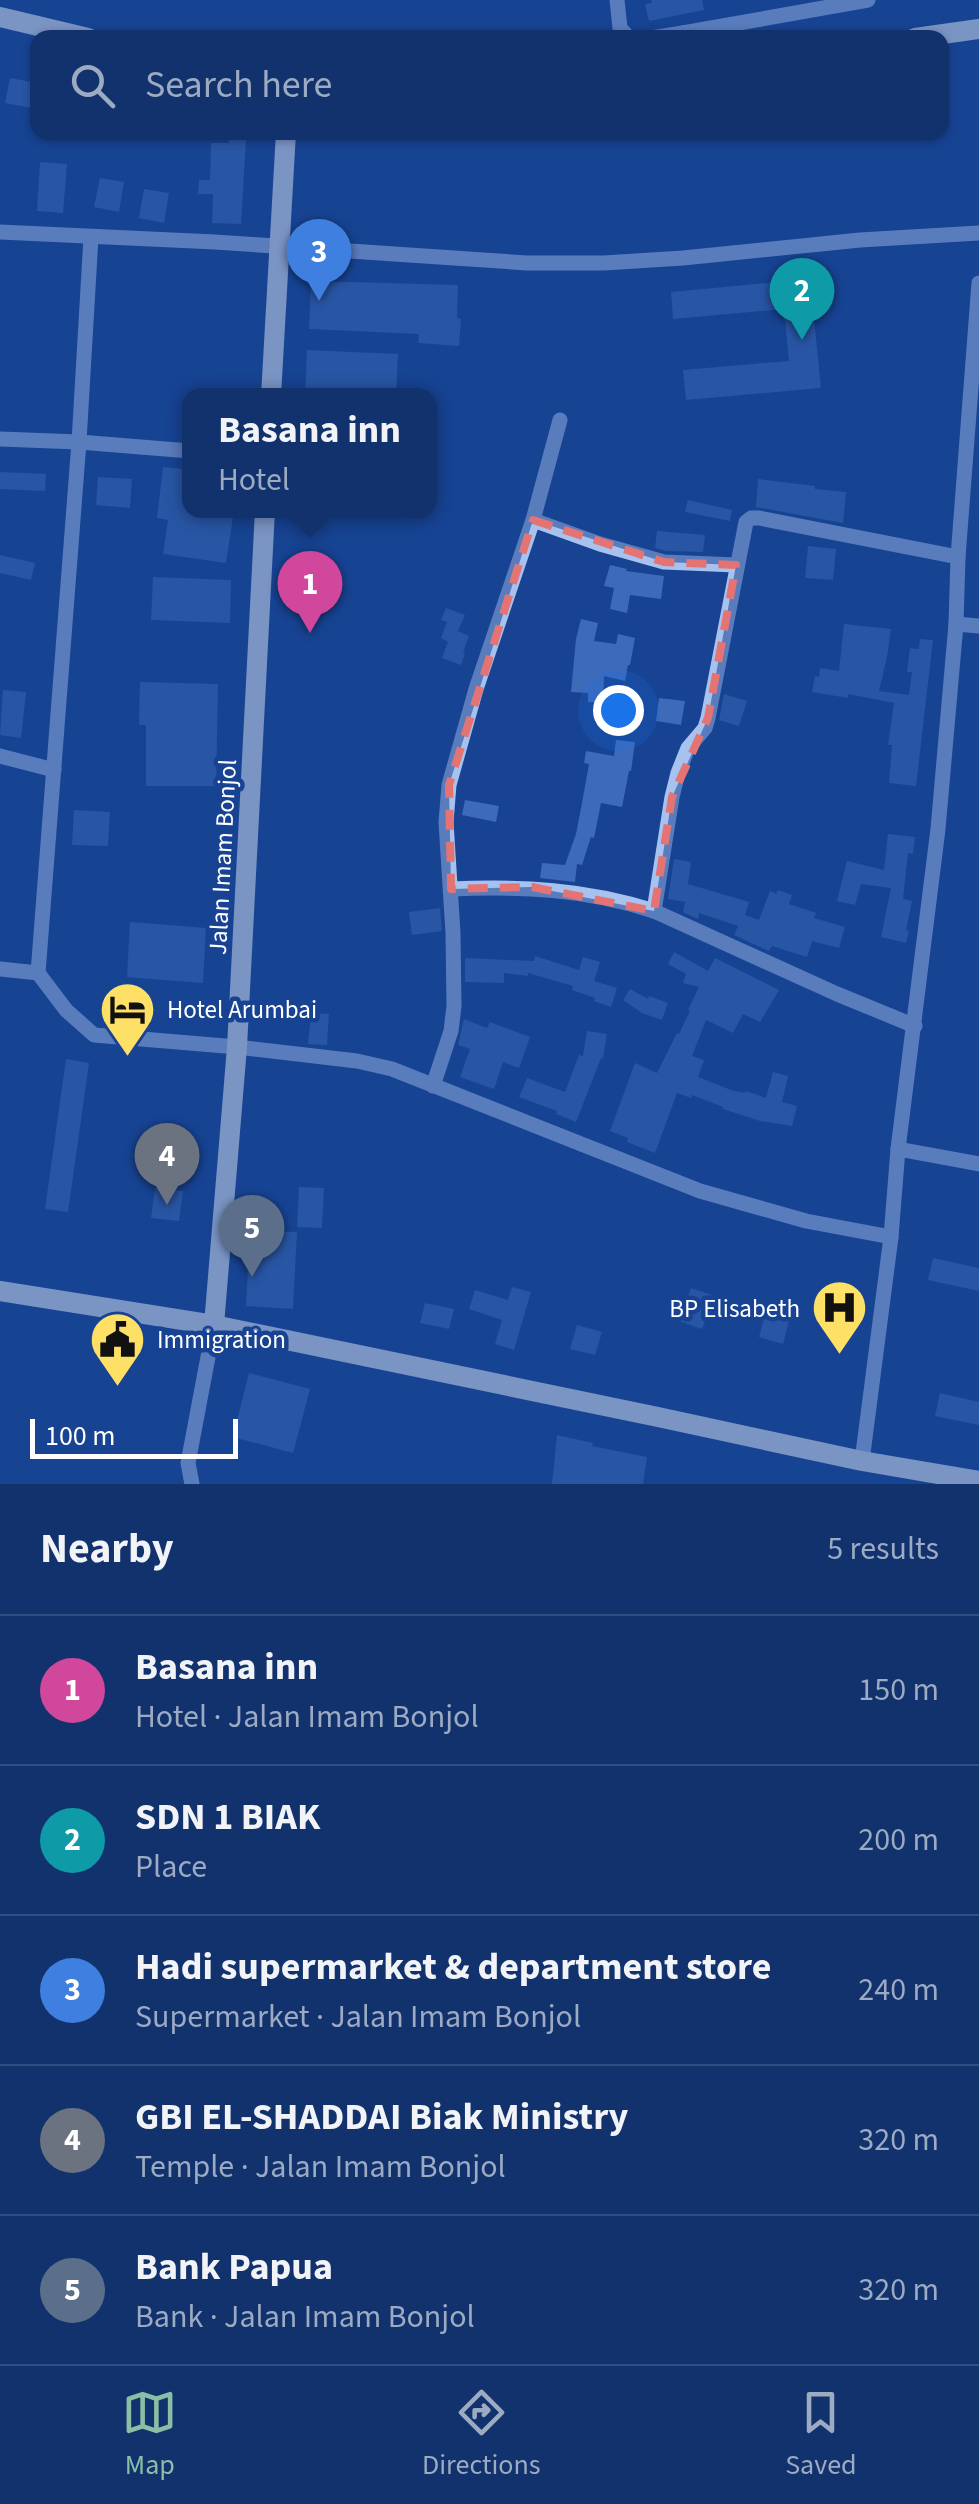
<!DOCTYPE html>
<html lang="en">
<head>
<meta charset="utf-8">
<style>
  :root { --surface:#12326e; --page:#1f3e76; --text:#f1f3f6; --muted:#9caac2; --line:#314d81; --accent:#8abfa5 }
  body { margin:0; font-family:"Source Sans 3",sans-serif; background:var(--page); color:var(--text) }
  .scale { position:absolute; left:30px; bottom:25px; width:208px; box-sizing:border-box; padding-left:10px; border:5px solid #fff; border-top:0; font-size:28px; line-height:35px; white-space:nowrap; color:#fff; -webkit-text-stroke:8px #184393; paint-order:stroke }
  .you { position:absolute; left:618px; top:710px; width:35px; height:35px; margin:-25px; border:8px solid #fff; border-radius:50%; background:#1a73e8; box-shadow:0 0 0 15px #1a73e833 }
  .badge { display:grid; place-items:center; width:65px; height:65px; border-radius:50%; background:var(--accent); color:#fff; font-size:32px; font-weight:700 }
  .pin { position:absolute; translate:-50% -82px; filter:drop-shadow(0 2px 5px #0008) }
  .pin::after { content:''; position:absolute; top:52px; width:35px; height:30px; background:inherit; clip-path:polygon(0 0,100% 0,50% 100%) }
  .popup { position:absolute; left:182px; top:388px; width:255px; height:130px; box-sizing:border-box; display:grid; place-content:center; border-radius:20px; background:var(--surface); filter:drop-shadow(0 2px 8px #0005); font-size:32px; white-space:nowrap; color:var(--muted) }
  .popup b { font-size:38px; color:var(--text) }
  .popup::after { content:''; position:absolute; left:50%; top:100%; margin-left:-20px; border:20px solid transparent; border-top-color:var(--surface) }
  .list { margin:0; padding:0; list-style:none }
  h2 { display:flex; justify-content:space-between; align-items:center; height:130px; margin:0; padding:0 40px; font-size:42px }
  h2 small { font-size:32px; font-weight:400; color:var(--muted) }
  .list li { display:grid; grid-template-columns:65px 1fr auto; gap:30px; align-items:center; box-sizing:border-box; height:150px; padding:0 40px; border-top:2px solid var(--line) }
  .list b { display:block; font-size:38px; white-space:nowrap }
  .list p { margin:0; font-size:32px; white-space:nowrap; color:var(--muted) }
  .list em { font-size:32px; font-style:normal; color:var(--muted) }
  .icon { flex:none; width:55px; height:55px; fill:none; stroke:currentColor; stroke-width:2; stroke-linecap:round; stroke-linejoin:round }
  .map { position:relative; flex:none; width:979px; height:1484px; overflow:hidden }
  .search { position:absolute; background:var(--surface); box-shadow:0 2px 8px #0004; left:30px; right:30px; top:30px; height:110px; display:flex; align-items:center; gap:25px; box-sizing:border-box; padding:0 35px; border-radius:20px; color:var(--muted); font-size:38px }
  .sheet { height:880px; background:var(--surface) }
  nav { display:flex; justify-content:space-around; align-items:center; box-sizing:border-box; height:140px; border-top:2px solid var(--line); background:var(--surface); font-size:28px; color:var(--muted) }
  nav a { display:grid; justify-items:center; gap:5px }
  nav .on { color:var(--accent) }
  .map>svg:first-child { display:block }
  .building { fill:#3d6ab9 }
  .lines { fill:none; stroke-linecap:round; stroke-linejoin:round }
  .minor { stroke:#a8c2f0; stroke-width:15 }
  .major { stroke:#f1f5ff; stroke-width:20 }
  .marked { fill:none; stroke:#e47373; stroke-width:8; stroke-dasharray:20 12; stroke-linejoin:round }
  .labels { text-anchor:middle; stroke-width:9; stroke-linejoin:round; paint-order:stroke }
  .street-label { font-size:25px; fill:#fff; stroke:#184393 }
  .poi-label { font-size:25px; fill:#fff; stroke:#184393; text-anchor:start }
</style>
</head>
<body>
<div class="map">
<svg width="979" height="1484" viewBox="0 0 979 1484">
  <rect width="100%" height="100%" fill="#184393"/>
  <!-- building -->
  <g class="building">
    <path d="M 651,0 L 702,0 L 704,10 L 649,21 L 645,4 L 652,3 Z"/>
    <path d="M 10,78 L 38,83 L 38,109 L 5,103 Z"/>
    <path d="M 229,139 L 246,140 L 241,224 L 212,223 L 213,194 L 198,194 L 199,180 L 210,180 L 211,143 L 229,143 Z"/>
    <path d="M 40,162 L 67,164 L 63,213 L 37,211 Z"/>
    <path d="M 100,178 L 124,182 L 119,212 L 94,207 Z"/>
    <path d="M 144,189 L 169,193 L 164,223 L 139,218 Z"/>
    <path d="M 810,279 L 821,388 L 686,400 L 683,370 L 789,361 L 784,309 L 673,319 L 671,292 Z"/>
    <path d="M 311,281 L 458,285 L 457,318 L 461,319 L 459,346 L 418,343 L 419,334 L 309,329 Z"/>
    <path d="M 307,350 L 398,354 L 396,396 L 305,396 Z"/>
    <path d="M 163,467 L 190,470 L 187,510 L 234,510 L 226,563 L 163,554 L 168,520 L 157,518 Z"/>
    <path d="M 0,472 L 46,474 L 45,491 L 0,489 Z"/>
    <path d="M 98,477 L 132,479 L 130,508 L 96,505 Z"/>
    <path d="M 758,479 L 815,486 L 815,489 L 846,492 L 843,523 L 756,507 Z"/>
    <path d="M 688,500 L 732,510 L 730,521 L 685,512 Z"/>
    <path d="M 657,531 L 705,535 L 703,552 L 666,551 L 655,548 Z"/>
    <path d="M 808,546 L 836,549 L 833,580 L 805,578 Z"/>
    <path d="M 0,555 L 35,563 L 31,580 L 0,573 Z"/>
    <path d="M 610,565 L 627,569 L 626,571 L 664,576 L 661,599 L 630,595 L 627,613 L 610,609 L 614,588 L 604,586 Z"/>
    <path d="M 153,577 L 231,580 L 230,623 L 151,620 Z"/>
    <path d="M 446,608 L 465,615 L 458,631 L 469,636 L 463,652 L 465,653 L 461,665 L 442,658 L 448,642 L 441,638 L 447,622 L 441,620 Z"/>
    <path d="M 581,619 L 598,623 L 594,641 L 616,644 L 618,634 L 635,638 L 630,665 L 628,665 L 625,681 L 604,676 L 603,703 L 588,702 L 588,693 L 571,692 L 576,639 Z"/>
    <path d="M 844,624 L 891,629 L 887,657 L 879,691 L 909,695 L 912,672 L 907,672 L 910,648 L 919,649 L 920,639 L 933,640 L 916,786 L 889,783 L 892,745 L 888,745 L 894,703 L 848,694 L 848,698 L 812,692 L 815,676 L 819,677 L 820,668 L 839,671 Z"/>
    <path d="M 140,682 L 218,684 L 216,786 L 146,786 L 146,725 L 139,725 Z"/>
    <path d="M 3,690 L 26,692 L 21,738 L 0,735 Z"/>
    <path d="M 724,694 L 747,701 L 739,726 L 719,720 Z"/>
    <path d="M 659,698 L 685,701 L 681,725 L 656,721 Z"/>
    <path d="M 616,740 L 635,742 L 631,771 L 629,771 L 622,807 L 601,803 L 594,838 L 591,837 L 582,865 L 577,864 L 575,882 L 540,878 L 542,863 L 565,865 L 576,834 L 582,803 L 589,764 L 584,763 L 586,751 L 614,756 Z"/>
    <path d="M 465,800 L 499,806 L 496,822 L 462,815 Z"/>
    <path d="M 74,810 L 110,812 L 108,846 L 72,845 Z"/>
    <path d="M 888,834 L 915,837 L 913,854 L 908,853 L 903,899 L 912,901 L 906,930 L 909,931 L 906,943 L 881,937 L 891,888 L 861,884 L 855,905 L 837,901 L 847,861 L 884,870 Z"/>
    <path d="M 674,859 L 691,862 L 688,884 L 749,902 L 745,915 L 759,920 L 770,891 L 776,894 L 778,890 L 792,895 L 789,904 L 816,913 L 814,918 L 845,927 L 839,948 L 812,941 L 807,957 L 772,946 L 769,951 L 734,935 L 738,926 L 699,913 L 698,919 L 683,912 L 685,902 L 668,899 Z"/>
    <path d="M 440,908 L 442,931 L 412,935 L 409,912 Z"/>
    <path d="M 130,922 L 206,928 L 203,983 L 127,977 Z"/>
    <path d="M 674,952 L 708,971 L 715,958 L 779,990 L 760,1022 L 743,1014 L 733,1033 L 706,1020 L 692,1056 L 704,1060 L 698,1077 L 731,1090 L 745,1093 L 746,1091 L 766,1098 L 773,1072 L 788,1076 L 782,1102 L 797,1106 L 792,1126 L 760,1121 L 723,1109 L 723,1107 L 692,1095 L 691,1098 L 677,1093 L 655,1153 L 627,1142 L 628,1138 L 610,1131 L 635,1063 L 657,1073 L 677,1033 L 679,1034 L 690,1011 L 688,1010 L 699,987 L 683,983 L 686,974 L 668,964 Z"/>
    <path d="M 535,956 L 579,970 L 583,957 L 600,962 L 594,981 L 617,988 L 611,1007 L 594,1001 L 595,998 L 572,990 L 573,986 L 528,973 L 528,976 L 504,973 L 504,983 L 465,982 L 465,958 L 534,961 Z"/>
    <path d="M 630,989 L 648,999 L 649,996 L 668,1003 L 662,1020 L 642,1013 L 623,1000 Z"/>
    <path d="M 311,1013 L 329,1014 L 327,1045 L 308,1044 Z"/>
    <path d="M 464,1019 L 487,1028 L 490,1022 L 530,1037 L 519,1068 L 503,1062 L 494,1089 L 460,1077 L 470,1049 L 458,1045 Z"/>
    <path d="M 587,1031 L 607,1034 L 603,1059 L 601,1058 L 576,1122 L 556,1114 L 557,1111 L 519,1097 L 527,1078 L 565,1092 L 579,1055 L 583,1056 Z"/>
    <path d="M 66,1059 L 89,1063 L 68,1212 L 45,1209 Z"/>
    <path d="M 299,1187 L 324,1188 L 322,1228 L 297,1227 Z"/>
    <path d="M 155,1188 L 183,1191 L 179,1221 L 151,1218 Z"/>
    <path d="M 250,1230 L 297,1232 L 293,1309 L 246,1306 Z"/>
    <path d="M 933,1258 L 979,1268 L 979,1291 L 928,1280 Z"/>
    <path d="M 512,1287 L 531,1292 L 514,1350 L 495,1344 L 502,1320 L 469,1309 L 475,1290 L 508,1300 Z"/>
    <path d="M 691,1288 L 715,1296 L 702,1329 L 679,1321 Z"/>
    <path d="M 425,1303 L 454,1309 L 449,1329 L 420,1323 Z"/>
    <path d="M 767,1306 L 791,1313 L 783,1344 L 759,1337 Z"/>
    <path d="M 577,1325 L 602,1332 L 595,1355 L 570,1349 Z"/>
    <path d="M 249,1373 L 310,1389 L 293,1453 L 233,1437 Z"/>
    <path d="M 940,1393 L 979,1402 L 979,1425 L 935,1416 Z"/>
    <path d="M 557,1435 L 593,1443 L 592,1446 L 647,1457 L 643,1484 L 552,1484 Z"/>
  </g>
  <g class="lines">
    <!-- minor -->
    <g class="minor">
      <path d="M 617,0 L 620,28 L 629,38"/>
      <path d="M 651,38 L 683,33"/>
      <path d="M 684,38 L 683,33 L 868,0"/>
      <path d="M 0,232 L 215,242 L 527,263 L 604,263 L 683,258 L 860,240 L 979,233"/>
      <path d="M 0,439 L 79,442 L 190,451"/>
      <path d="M 533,520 L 600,544 L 664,562 L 736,565"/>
      <path d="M 956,624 L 979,626"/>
      <path d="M 0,756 L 54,770"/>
      <path d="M 451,889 C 520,886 587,889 654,911 L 837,994 L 915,1026"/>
      <path d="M 654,911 L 672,797 L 678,773 L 688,748 L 705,728 L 708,718 L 746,522 L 751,518 L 759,518 L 958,557"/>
      <path d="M 0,969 L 38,973 L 66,1010 L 94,1035 L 237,1047 L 357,1061 L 392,1069 L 700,1191 L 806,1221 L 891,1237"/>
      <path d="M 38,973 L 79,442 L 91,237"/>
      <path d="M 433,1086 L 451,1031 L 454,1006 L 453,933 L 446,822 L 449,785 L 476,689 L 533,520 L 560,420"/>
      <path d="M 898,1149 L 979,1164"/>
      <path d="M 862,1461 L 891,1237 L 898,1149 L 938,829 L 956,624 L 958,557 L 979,283"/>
      <path d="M 192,1484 L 188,1463 L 214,1325"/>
    </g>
    <!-- major -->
    <g class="major">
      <path d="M 0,17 L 88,38"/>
      <path d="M 915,38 L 979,29"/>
      <path d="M 271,396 L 286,132"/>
      <path d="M 0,1291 L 214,1325 L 658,1417 L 862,1461 L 979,1481"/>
      <path d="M 214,1325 L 237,1047 L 265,510"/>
    </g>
  </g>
  <!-- marked area -->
  <path d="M0 0H979V1484H0ZM 533,520 L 664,562 L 736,565 L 708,718 L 672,797 L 654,911 L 532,887 L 451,889 L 449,785 Z" fill="#184393" fill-opacity=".55" fill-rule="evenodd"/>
  <path class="marked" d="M 533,520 L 664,562 L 736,565 L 708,718 L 672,797 L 654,911 L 532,887 L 451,889 L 449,785 Z"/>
  <!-- icons -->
  <defs>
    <symbol id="hotel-pin" viewBox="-11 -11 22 30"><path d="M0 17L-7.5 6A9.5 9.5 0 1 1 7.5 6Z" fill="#ffe067" stroke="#184393"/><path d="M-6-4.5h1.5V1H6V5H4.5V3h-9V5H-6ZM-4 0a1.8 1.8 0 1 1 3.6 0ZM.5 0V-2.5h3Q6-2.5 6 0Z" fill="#111"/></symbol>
    <symbol id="hospital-pin" viewBox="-11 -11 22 30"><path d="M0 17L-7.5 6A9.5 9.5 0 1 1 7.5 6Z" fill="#ffe067" stroke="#184393"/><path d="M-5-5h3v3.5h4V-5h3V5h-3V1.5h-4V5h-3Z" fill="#111"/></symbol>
    <symbol id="civic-pin" viewBox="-11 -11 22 30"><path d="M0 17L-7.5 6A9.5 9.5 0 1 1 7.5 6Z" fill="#ffe067" stroke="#184393"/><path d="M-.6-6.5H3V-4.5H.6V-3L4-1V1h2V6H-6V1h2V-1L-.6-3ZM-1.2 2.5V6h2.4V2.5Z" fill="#111"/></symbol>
  </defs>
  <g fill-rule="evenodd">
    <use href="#hotel-pin" x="96" y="978" width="63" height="86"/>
    <use href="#hospital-pin" x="808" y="1276" width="63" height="86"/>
    <use href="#civic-pin" x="86" y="1308" width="63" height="86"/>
  </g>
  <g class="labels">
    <!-- street labels -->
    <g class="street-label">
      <text transform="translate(222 857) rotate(-87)" y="9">Jalan Imam Bonjol</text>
    </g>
    <!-- poi labels -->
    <g class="poi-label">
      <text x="167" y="1018">Hotel Arumbai</text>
      <text x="800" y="1317" text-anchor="end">BP Elisabeth</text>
      <text x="157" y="1348">Immigration</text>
    </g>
  </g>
</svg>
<div class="scale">100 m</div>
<div class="you"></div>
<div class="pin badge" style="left:310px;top:633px;background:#d1479c">1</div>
<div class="popup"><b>Basana inn</b>Hotel</div>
<div class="pin badge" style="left:802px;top:340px;background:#0f9aa8">2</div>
<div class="pin badge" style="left:319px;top:301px;background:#3f7fe0">3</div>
<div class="pin badge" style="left:167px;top:1205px;background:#6b7280">4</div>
<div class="pin badge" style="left:252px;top:1277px;background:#5c6f8a">5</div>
<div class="search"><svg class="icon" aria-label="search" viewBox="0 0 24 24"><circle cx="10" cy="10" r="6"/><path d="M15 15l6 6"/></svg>Search here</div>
</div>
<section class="sheet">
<h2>Nearby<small>5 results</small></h2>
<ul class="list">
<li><span class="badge" style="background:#d1479c">1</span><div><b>Basana inn</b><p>Hotel · Jalan Imam Bonjol</p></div><em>150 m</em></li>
<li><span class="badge" style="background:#0f9aa8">2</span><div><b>SDN 1 BIAK</b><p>Place</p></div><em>200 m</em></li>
<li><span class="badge" style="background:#3f7fe0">3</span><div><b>Hadi supermarket &amp; department store</b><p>Supermarket · Jalan Imam Bonjol</p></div><em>240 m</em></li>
<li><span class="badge" style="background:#6b7280">4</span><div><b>GBI EL-SHADDAI Biak Ministry</b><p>Temple · Jalan Imam Bonjol</p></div><em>320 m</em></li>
<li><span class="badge" style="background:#5c6f8a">5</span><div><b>Bank Papua</b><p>Bank · Jalan Imam Bonjol</p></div><em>320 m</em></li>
</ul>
</section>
<nav>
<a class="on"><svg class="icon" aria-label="map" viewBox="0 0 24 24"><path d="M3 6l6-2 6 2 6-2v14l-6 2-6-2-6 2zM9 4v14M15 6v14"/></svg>Map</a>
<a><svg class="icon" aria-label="directions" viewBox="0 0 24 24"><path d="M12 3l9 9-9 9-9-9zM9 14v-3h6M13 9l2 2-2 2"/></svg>Directions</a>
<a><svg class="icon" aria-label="saved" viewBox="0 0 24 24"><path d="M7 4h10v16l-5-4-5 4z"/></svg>Saved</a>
</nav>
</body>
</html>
